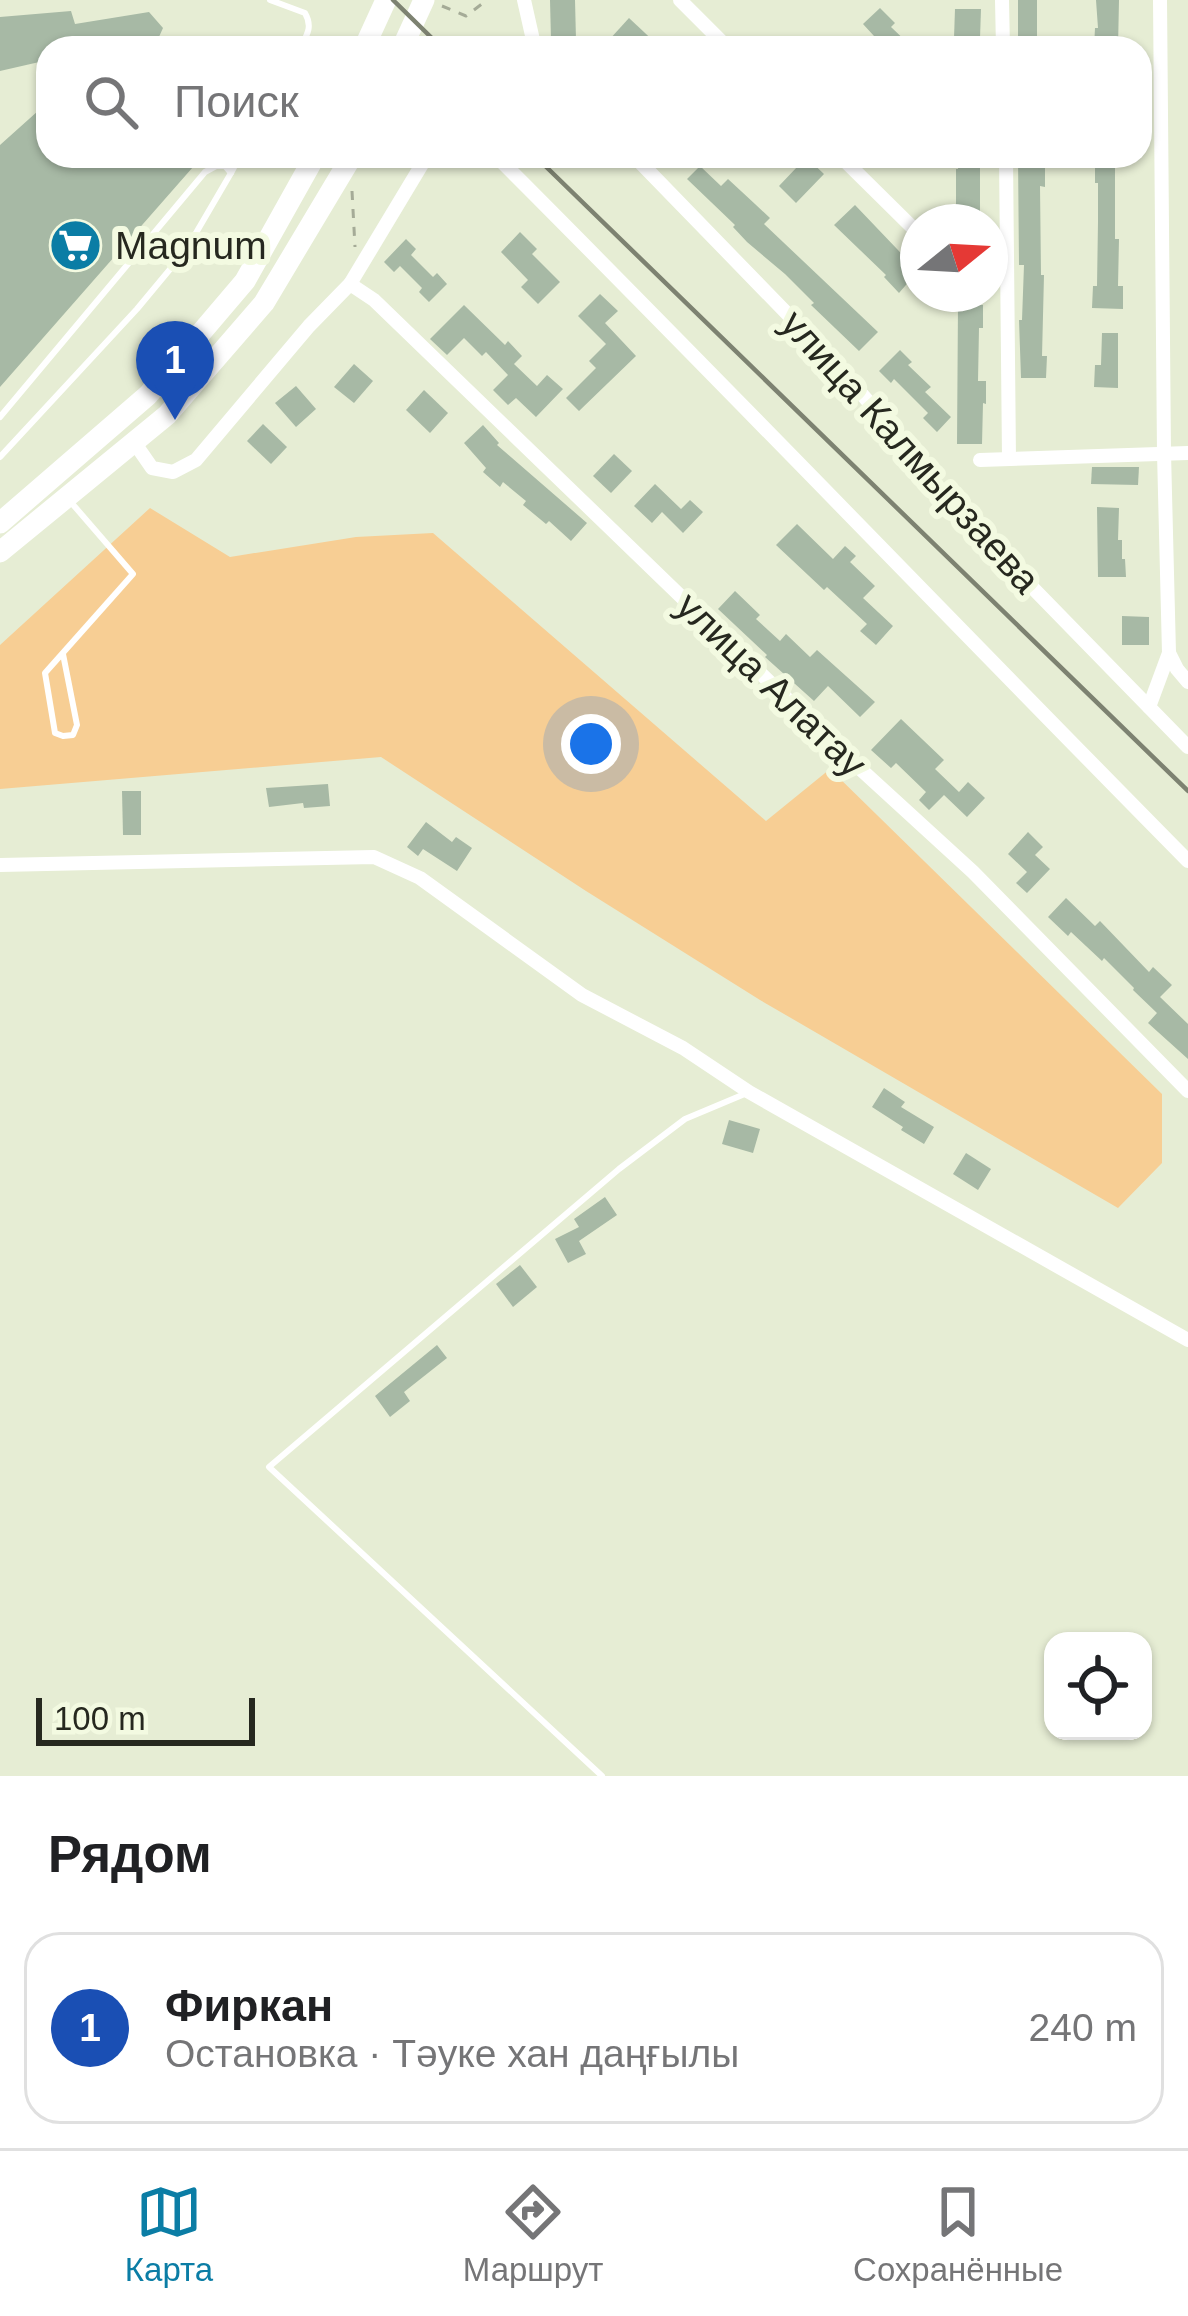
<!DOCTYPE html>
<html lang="ru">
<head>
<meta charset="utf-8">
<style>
  :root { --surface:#fff; --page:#f6f6f6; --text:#202124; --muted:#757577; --line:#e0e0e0; --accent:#0b7da5 }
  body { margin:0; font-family:Arial,sans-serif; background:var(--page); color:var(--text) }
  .controls { position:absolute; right:36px; bottom:36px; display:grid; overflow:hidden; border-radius:24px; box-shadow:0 3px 9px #0004 }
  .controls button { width:108px; height:108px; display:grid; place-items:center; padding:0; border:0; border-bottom:3px solid var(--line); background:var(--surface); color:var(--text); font:60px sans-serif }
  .compass { position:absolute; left:900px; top:204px; width:108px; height:108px; border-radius:50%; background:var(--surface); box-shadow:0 3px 9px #0004; rotate:72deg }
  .scale { position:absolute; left:36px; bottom:30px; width:219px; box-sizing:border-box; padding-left:12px; border:6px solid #26281f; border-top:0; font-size:33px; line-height:42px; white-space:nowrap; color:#26281f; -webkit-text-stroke:9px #f3fae1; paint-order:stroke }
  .you { position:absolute; left:591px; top:744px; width:42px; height:42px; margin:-30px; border:9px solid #fff; border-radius:50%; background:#1a73e8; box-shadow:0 0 0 18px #1a73e833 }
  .badge { display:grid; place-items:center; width:78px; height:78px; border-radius:50%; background:var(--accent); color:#fff; font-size:39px; font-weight:700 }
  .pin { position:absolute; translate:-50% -99px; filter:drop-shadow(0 3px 6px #0008) }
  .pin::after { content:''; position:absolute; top:63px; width:42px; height:36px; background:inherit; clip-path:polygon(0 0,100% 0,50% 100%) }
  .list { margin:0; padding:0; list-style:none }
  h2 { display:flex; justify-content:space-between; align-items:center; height:156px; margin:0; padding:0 48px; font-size:51px }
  h2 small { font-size:39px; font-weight:400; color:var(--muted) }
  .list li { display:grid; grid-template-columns:78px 1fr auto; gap:36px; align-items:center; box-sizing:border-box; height:192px; margin:0 24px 24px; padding:0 24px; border:3px solid var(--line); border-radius:36px }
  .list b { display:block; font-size:45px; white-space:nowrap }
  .list p { margin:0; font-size:39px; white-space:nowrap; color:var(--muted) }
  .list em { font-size:39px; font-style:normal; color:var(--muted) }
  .icon { flex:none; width:66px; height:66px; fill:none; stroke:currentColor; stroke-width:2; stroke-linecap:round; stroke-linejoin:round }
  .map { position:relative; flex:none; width:1188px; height:1776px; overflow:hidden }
  .search { position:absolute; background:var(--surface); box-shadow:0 3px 9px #0004; left:36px; right:36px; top:36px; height:132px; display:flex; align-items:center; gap:30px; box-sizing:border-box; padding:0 42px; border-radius:36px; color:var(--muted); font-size:45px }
  .sheet { height:372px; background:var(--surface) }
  nav { display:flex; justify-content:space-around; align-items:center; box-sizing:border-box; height:168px; border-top:3px solid var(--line); background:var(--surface); font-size:33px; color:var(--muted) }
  nav a { display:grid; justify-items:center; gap:6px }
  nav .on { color:var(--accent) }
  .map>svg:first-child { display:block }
  .green { fill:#f7ce94 }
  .building { fill:#a7b9a5 }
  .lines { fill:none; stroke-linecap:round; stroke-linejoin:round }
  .path { stroke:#a5ab97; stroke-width:3; stroke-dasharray:9 9; stroke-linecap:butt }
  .service { stroke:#fff; stroke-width:6 }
  .minor { stroke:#fff; stroke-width:14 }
  .primary { stroke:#fff; stroke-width:21 }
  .rail { stroke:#7d8271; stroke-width:4.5 }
  .labels { text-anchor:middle; stroke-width:12; stroke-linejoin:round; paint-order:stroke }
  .poi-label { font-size:39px; fill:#26281f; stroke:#f3fae1; text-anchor:start }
  .street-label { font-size:39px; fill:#26281f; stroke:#f3fae1 }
</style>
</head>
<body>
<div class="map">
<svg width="1188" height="1776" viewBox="0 0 1188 1776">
  <rect width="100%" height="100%" fill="#e6edd4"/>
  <!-- green -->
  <path class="green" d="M 150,508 L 230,557 L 356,537 L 433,533 L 766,821 L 830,769 L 1162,1094 L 1162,1163 L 1118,1208 L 760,1000 L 586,891 L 381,757 L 0,789 L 0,645 Z"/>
  <!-- building -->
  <g class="building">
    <path d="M 550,0 L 575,0 L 576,40 L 551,40 Z"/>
    <rect x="1018" y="0" width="19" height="42"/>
    <path d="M 1096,0 L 1119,0 L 1118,48 L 1094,48 L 1095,28 L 1098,28 Z"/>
    <path d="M 880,8 L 895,23 L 891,27 L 913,48 L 885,48 L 863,24 Z"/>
    <path d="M 955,9 L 981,9 L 980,38 L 954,38 Z"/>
    <path d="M 71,11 L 75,24 L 149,12 L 163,28 L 154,48 L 48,48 L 48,60 L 0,71 L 0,17 Z"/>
    <path d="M 629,18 L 661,48 L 617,48 L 609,40 Z"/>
    <path d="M 48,102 L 48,156 L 181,156 L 193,167 L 0,387 L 0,145 Z"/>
    <path d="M 782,156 L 805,156 L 824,174 L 796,203 L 779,186 L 797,167 Z"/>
    <path d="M 959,156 L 980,156 L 980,222 L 956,222 L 956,169 L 958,169 Z"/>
    <path d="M 1018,156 L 1045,156 L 1045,187 L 1040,186 L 1041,275 L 1044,275 L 1042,356 L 1047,356 L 1046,378 L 1021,378 L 1019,320 L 1022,320 L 1024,265 L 1019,265 Z"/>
    <path d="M 1095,156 L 1115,156 L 1115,239 L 1119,239 L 1118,286 L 1123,286 L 1123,309 L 1092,308 L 1093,286 L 1097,286 L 1098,222 L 1098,183 L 1095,183 Z"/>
    <path d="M 700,166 L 721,186 L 728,179 L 755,204 L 770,218 L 764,224 L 878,332 L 859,351 L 811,305 L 814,303 L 785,274 L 747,242 L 733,227 L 735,225 L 687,179 Z"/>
    <path d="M 855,205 L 918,271 L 899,293 L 884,277 L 886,275 L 834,225 Z"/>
    <path d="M 520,232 L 537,249 L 532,254 L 560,282 L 538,304 L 521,287 L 528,280 L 501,252 Z"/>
    <path d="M 406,239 L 416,249 L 411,255 L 433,277 L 437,273 L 447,284 L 429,302 L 419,292 L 422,288 L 400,266 L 394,272 L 384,262 Z"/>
    <path d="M 600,294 L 618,311 L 605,323 L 636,356 L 579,411 L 566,398 L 596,368 L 589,361 L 606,344 L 578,316 Z"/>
    <path d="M 958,304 L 983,305 L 983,328 L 979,328 L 978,381 L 986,381 L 986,404 L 983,403 L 982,444 L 957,444 Z"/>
    <path d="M 464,305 L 505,345 L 508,341 L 522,356 L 514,364 L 537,386 L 547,375 L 563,389 L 536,417 L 516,398 L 508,405 L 493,390 L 508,375 L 486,352 L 482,356 L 464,338 L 447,355 L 430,339 Z"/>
    <path d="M 1102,333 L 1118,333 L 1118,388 L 1094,387 L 1095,365 L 1101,365 Z"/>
    <path d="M 900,350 L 912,362 L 908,365 L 931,387 L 925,392 L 951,417 L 937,432 L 923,418 L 928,413 L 894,379 L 891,383 L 879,371 Z"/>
    <path d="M 354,364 L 373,381 L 354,403 L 334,387 Z"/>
    <path d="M 296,386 L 316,409 L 296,427 L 275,403 Z"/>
    <path d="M 424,390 L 448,413 L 430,433 L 406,410 Z"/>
    <path d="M 263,424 L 287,447 L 271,464 L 247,441 Z"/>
    <path d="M 483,425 L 499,443 L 497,445 L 587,523 L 571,541 L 549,521 L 546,524 L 523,505 L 526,501 L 503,482 L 500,487 L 483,472 L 486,468 L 464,443 Z"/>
    <path d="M 614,454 L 632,471 L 611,493 L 593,476 Z"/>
    <path d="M 1092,467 L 1139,467 L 1138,485 L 1091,484 Z"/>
    <path d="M 655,484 L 681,509 L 690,500 L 703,512 L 683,533 L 662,512 L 652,523 L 634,506 Z"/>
    <path d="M 1097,507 L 1119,508 L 1118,540 L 1122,540 L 1122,559 L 1125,559 L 1126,577 L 1098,577 Z"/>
    <path d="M 797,524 L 833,559 L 845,546 L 856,556 L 850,562 L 875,586 L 863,598 L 893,626 L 876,645 L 860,631 L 867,624 L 827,587 L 824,590 L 776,545 Z"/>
    <path d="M 735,591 L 760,615 L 756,619 L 780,641 L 786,634 L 810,657 L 817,650 L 875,702 L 860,717 L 828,686 L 814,701 L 765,657 L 767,655 L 718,609 Z"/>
    <path d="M 1122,616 L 1149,617 L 1149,645 L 1122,645 Z"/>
    <path d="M 901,719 L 944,760 L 935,769 L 959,792 L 968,782 L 985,798 L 967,817 L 944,795 L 929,810 L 919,800 L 926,792 L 896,763 L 891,768 L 871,750 Z"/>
    <path d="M 328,784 L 330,806 L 304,808 L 303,803 L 269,807 L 266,788 Z"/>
    <path d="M 122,791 L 141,791 L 141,835 L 123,835 Z"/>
    <path d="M 426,822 L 452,842 L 456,837 L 472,848 L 457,871 L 423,849 L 418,856 L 407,847 Z"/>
    <path d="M 1028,832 L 1043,847 L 1035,855 L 1050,869 L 1027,893 L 1016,883 L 1027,872 L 1008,854 Z"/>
    <path d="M 1066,898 L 1095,926 L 1100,921 L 1149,972 L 1153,967 L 1172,985 L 1160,997 L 1188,1024 L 1188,1059 L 1148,1023 L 1157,1013 L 1133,990 L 1134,988 L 1104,958 L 1102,961 L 1071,932 L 1068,936 L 1048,917 Z"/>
    <path d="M 884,1088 L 905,1102 L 901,1107 L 934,1127 L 924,1144 L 901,1130 L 903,1127 L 872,1107 Z"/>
    <path d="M 729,1120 L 760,1129 L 753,1153 L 722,1144 Z"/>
    <path d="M 966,1153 L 991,1169 L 978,1190 L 953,1174 Z"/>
    <path d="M 605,1197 L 617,1215 L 579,1241 L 586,1254 L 568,1263 L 555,1239 L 579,1227 L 574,1219 Z"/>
    <path d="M 520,1265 L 537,1287 L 513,1307 L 496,1284 Z"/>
    <path d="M 437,1345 L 447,1358 L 404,1392 L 410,1401 L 390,1417 L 375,1396 Z"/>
  </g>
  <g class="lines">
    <!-- path -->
    <g class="path">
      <path d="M 442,6 L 466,16 L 487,0"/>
      <path d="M 352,191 L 355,247"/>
    </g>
    <!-- service -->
    <g class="service">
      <path d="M 270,0 L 305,13 C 313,27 307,35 300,48"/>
      <path d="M 0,417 L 205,172 L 216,166 L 225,166 L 231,173 L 240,156"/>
      <path d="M 0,457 L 137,309 L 186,250 L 231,173"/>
      <path d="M 63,654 L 77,725 L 73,735 L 63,736 L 55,733 L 45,673 L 133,574 L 69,500"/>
      <path d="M 602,1776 L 269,1467 L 619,1169 L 685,1119 L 747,1093"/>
    </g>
    <!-- minor -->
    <g class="minor">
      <path d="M 524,0 L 533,40 L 538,48"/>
      <path d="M 680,0 L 728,48"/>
      <path d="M 1002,0 L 1003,48"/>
      <path d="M 496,156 C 729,389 956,626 1188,861"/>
      <path d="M 634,156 L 836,364 L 896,434 L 949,502 L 1188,747"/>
      <path d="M 840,156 L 918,233"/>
      <path d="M 1006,156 L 1009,459"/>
      <path d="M 350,284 L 427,156"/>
      <path d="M 134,442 L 152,468 L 173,472 L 196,460 L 309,326 L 350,284 L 374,300 L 844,754 L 973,872 L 1188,1091"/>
      <path d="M 980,460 L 1188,453"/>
      <path d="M 1169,653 L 1177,669 L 1188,682"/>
      <path d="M 1149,707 L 1169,653 L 1164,453 L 1160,0"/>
      <path d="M 0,865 L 374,857 L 420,878 L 582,995 L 683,1048 L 749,1092 L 1188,1340"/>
    </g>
    <!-- primary -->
    <g class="primary">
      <path d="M 364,48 L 386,0"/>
      <path d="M 402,48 L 424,0"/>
      <path d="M 0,523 L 148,395 L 245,281 L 315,156"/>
      <path d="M 0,552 L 167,415 L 264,303 L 352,156"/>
    </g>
    <!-- rail -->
    <g class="rail">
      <path d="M 393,0 L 442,48"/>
      <path d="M 535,156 L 1188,791"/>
    </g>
  </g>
  <!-- icons -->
  <defs>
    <symbol id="supermarket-disc" viewBox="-11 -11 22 22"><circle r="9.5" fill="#0b7da5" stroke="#f3fae1"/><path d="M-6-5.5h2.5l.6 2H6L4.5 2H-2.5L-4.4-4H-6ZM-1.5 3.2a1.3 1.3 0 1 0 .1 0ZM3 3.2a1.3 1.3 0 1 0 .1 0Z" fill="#fff"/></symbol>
  </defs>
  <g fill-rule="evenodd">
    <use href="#supermarket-disc" x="46" y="216" width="59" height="59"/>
  </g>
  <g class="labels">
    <!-- poi labels -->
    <g class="poi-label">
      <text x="115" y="259">Magnum</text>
    </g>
    <!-- street labels -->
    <g class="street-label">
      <text transform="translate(911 451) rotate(48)" y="14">улица Калмырзаева</text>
      <text transform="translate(772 684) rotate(44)" y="14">улица Алатау</text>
    </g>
  </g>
</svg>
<div class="controls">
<button><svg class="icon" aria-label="locate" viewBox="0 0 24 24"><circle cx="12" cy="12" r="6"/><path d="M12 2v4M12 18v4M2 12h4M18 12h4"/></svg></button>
</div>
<svg class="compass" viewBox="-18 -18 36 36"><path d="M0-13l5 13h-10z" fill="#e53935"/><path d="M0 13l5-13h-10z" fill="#757577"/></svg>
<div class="scale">100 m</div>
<div class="you"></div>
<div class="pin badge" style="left:175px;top:420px;background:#1a4fb4">1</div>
<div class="search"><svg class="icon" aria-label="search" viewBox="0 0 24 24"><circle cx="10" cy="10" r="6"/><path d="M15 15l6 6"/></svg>Поиск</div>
</div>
<section class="sheet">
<h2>Рядом<small></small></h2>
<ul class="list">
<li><span class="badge" style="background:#1a4fb4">1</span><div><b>Фиркан</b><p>Остановка · Тәуке хан даңғылы</p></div><em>240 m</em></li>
</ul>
</section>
<nav>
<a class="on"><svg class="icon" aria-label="map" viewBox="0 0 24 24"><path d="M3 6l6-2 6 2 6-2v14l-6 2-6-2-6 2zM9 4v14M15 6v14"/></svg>Карта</a>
<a><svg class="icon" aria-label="directions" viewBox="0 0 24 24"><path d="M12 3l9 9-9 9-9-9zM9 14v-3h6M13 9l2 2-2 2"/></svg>Маршрут</a>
<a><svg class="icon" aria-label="saved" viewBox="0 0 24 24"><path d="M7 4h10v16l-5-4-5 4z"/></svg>Сохранённые</a>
</nav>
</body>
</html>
